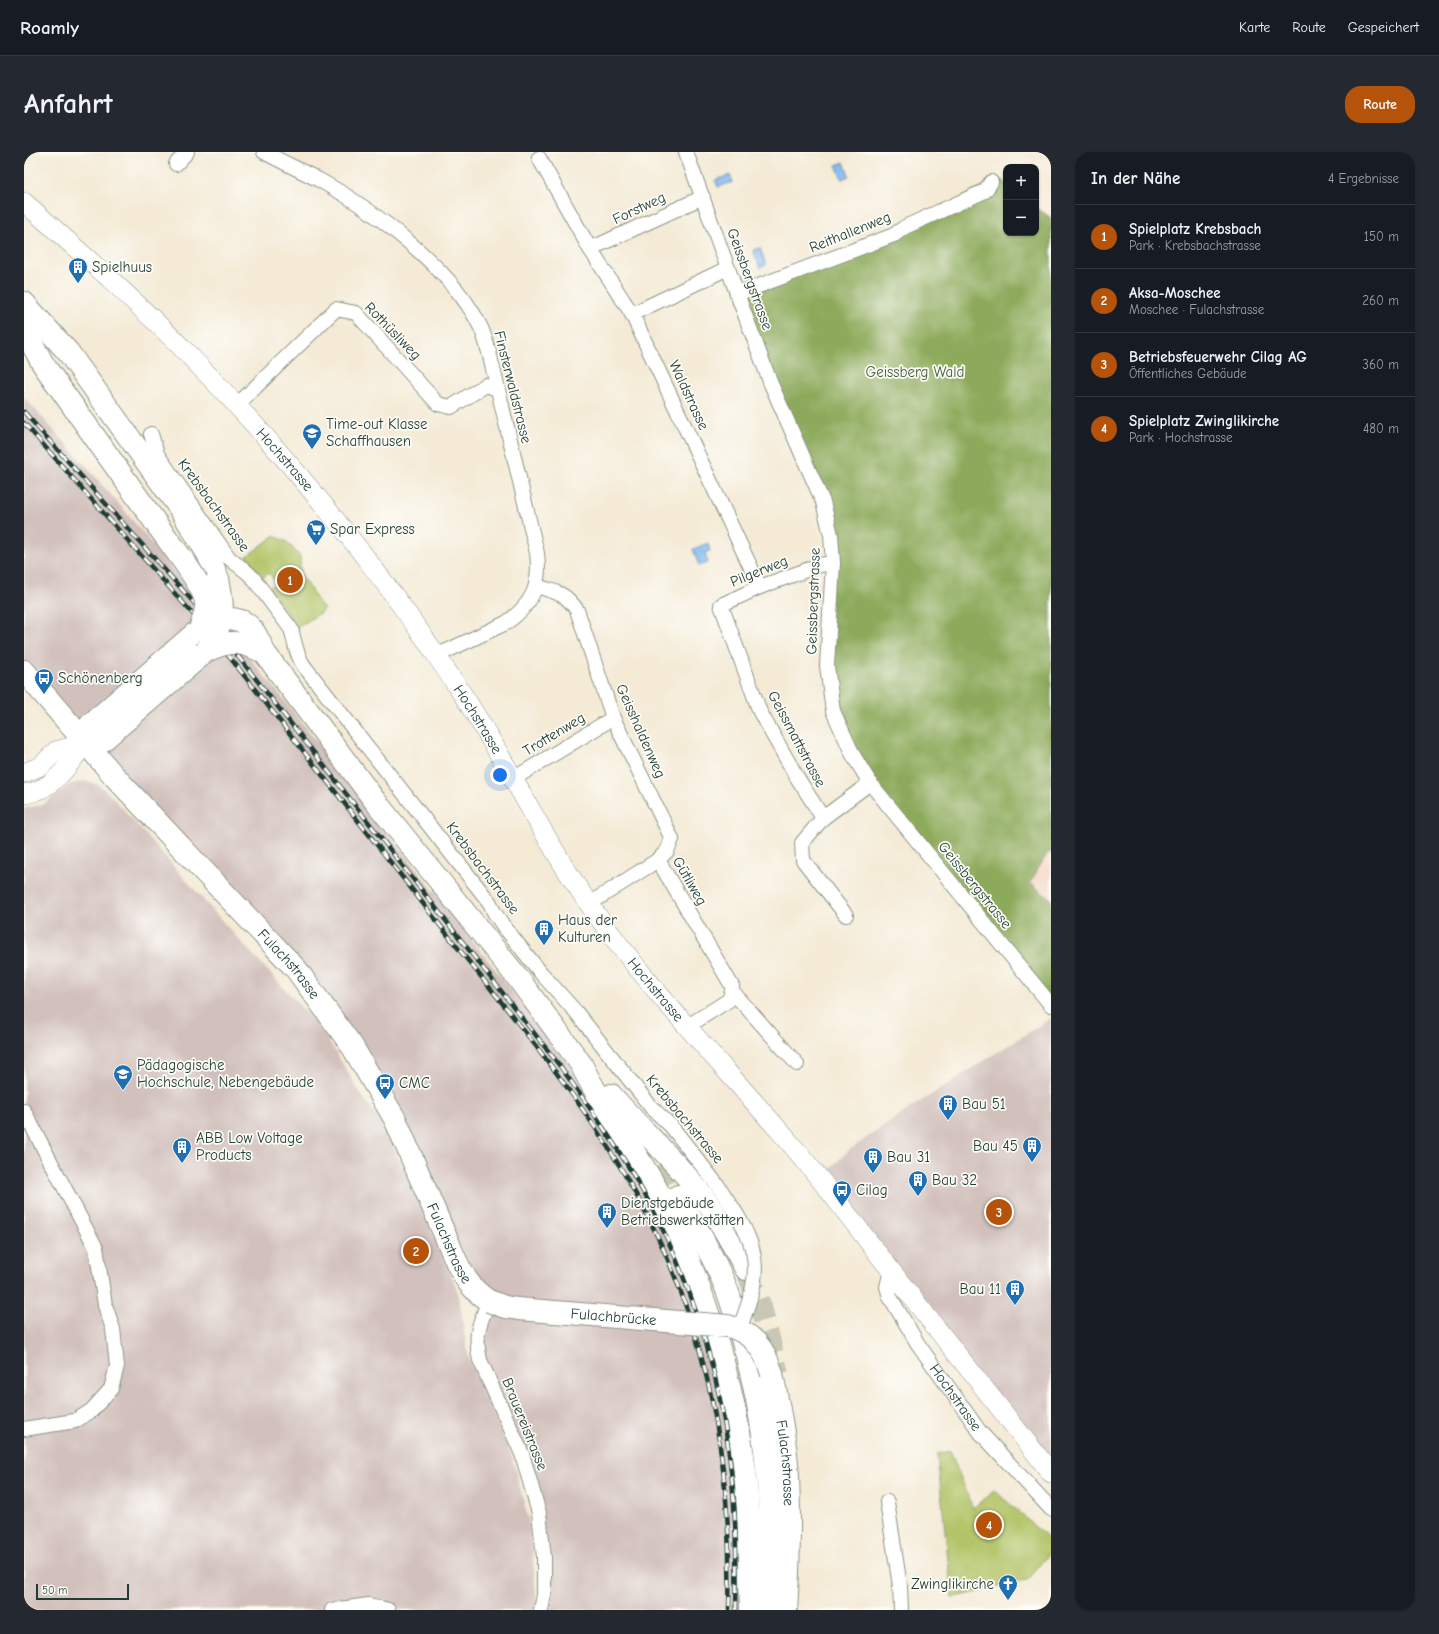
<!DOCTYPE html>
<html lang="de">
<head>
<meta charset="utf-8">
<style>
  :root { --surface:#171b24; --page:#242831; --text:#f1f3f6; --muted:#9ea1a6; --line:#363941; --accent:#b45309 }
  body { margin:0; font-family:"Comic Neue",sans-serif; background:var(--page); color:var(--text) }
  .controls { position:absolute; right:12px; top:12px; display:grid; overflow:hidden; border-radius:8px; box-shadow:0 1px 3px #0004 }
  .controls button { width:36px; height:36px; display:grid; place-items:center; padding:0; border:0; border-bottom:1px solid var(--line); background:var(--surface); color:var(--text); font:20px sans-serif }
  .scale { position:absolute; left:12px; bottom:10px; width:93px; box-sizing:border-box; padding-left:4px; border:2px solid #1f3d34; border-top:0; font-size:11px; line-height:14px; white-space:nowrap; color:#1f3d34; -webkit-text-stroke:3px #fdfcf7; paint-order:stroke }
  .you { position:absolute; left:476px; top:623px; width:14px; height:14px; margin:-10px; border:3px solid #fff; border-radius:50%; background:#1a73e8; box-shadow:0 0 0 6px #1a73e833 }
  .badge { display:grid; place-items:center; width:26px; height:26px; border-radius:50%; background:var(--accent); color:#fff; font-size:13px; font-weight:700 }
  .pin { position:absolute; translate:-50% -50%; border:2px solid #fff; box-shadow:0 1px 4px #0006 }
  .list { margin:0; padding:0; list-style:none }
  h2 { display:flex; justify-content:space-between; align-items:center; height:52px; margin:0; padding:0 16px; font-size:17px }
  h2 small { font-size:13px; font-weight:400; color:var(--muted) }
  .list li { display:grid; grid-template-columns:26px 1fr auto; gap:12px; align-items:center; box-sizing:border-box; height:64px; padding:0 16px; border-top:1px solid var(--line) }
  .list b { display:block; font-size:15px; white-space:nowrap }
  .list p { margin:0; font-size:13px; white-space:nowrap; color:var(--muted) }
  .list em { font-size:13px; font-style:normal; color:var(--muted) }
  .map { position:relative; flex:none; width:1027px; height:1458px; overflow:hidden; border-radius:16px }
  header { display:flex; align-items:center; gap:24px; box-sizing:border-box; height:56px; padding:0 20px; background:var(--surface); border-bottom:1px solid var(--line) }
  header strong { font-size:19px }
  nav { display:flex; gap:22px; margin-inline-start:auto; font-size:14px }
  .intro { display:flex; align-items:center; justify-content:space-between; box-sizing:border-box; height:96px; padding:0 24px }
  h1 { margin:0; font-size:28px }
  .button { padding:10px 18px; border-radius:16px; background:var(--accent); color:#fff; font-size:14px; font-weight:700 }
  main { display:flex; gap:24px; padding:0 24px }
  aside { flex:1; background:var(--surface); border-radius:16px; box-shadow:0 1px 3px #0004 }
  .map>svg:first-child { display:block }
  .built { fill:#f5d3c1 }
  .industrial { fill:#d1c0bc }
  .green { fill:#b2c468; stroke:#68804e }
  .forest { fill:#8daa5c; stroke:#567448 }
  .water { fill:#82b9f2; stroke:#507b93 }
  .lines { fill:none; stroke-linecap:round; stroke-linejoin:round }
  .highway-tunnel { stroke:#c9c7b5; stroke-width:22; stroke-dasharray:22 11; stroke-linecap:butt }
  .street-casing { stroke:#8a9484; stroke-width:16 }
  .secondary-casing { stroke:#8a9484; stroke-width:20 }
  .primary-casing { stroke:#8a9484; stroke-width:24 }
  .highway-casing { stroke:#8a9484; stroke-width:24 }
  .street { stroke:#fff; stroke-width:14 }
  .secondary { stroke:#fff; stroke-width:19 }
  .primary { stroke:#fff; stroke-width:22 }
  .highway { stroke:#fff; stroke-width:22 }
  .rail-casing { stroke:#1f3d34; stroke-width:4.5 }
  .rail { stroke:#fdfcf7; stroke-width:3; stroke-dasharray:9; stroke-linecap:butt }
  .street-bridge-casing { stroke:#8a9484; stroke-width:16; stroke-linecap:butt }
  .primary-bridge-casing { stroke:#8a9484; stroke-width:24; stroke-linecap:butt }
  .highway-bridge-casing { stroke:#8a9484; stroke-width:24; stroke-linecap:butt }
  .street-bridge { stroke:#fff; stroke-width:14 }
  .primary-bridge { stroke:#fff; stroke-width:22 }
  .highway-bridge { stroke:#fff; stroke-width:22 }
  .labels { text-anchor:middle; stroke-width:3.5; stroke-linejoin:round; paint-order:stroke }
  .street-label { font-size:15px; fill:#1f3d34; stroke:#fdfcf7 }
  .poi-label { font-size:15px; fill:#1f3d34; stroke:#fdfcf7; text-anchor:start }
  .park-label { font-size:15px; fill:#445f41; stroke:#fdfcf7 }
</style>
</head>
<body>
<header>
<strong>Roamly</strong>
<nav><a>Karte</a><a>Route</a><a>Gespeichert</a></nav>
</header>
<div class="intro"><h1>Anfahrt</h1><a class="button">Route</a></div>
<main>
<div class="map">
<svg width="1027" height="1458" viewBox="0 0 1027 1458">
  <rect width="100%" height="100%" fill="#fdfcf7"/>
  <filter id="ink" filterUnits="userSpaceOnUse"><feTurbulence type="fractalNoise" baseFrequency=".025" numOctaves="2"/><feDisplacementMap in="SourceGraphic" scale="8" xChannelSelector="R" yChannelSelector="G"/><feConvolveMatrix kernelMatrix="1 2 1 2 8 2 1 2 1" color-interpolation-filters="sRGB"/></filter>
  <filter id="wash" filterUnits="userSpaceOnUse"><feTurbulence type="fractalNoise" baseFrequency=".012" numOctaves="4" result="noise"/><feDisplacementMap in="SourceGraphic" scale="16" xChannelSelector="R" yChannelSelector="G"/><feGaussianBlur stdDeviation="0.9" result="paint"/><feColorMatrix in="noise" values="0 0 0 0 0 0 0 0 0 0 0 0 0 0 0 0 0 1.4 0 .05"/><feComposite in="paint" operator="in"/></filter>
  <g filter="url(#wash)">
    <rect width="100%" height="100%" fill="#f4ead5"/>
    <!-- built -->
    <path class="built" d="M 1024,700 L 1027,701 L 1027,747 L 1006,731 Z"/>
    <!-- industrial -->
    <g class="industrial">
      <path d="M 0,245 L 70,323 L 255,541 L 530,893 L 601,992 L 670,1132 L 714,1310 L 719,1458 L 517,1458 L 515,1361 L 456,1208 L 465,1149 L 328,894 L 0,519 Z"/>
      <path d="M 60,629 L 73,632 L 84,640 L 207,779 L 297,876 L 338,944 L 359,972 L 401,1062 L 435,1142 L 442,1193 L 446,1209 L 487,1301 L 504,1366 L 509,1402 L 513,1458 L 0,1458 L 0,657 L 20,652 L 46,632 Z"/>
      <path d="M 1027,866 L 1027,1321 L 782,1009 L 805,1018 L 825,998 L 891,953 Z"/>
    </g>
    <!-- green -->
    <g class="green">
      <path d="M 250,384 L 262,389 L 276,404 L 277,423 L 300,458 L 273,476 L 245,436 L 252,431 L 245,421 L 238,426 L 223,404 Z"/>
      <path d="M 926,1299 L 949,1356 L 970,1338 L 1027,1389 L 1027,1399 L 1003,1428 L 928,1446 L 913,1302 Z"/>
    </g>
    <!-- forest -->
    <path class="forest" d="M 979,28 L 982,31 L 982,81 L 1012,81 L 1012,55 L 1027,66 L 1027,701 L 1024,700 L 1006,731 L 1027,747 L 1027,853 L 846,631 L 809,559 L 807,383 L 715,147 L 870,83 L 967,30 Z"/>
    <!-- water -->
    <g class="water">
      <path d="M 820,10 L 825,24 L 818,27 L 812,13 Z"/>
      <path d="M 706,23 L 709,30 L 694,35 L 691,28 Z"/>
      <path d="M 736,96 L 742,113 L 736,116 L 729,98 Z"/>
      <path d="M 684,391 L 686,399 L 681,401 L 684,411 L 675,414 L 669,397 Z"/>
    </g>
  </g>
  <g filter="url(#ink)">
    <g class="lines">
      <!-- highway-tunnel -->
      <g class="highway-tunnel">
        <path d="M 618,984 L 654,1044"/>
        <path d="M 722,1117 L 737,1155 L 754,1222"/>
      </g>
      <defs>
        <g id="street">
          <path d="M 240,0 C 258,10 278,19 297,29 C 349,57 430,119 456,174 C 460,181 462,191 465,200 L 513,401 C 517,433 509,452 482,471 L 412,504"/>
          <path d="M 662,0 L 715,147 L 747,232 L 799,350 L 807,383 L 809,411 L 803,514 L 809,559 L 829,603 L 846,631 L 1027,853"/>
          <path d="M 515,6 L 566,97 L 608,162"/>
          <path d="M 152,12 L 163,0"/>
          <path d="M 566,97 L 679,45"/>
          <path d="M 704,116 L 608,162 L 736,435"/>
          <path d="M 713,142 L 870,83 L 881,75 L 961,39 L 967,30"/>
          <path d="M 213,253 L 312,157 L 332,161 L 414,252 L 427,255 L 462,233 L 473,237"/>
          <path d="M 127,282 L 133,302 L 205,406 C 213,413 222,418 229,426 L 267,477 C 271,490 272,503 280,514 L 466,751 L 470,760 L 478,772 L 517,821 L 552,860 L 627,955 L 647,974 L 694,1034 L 710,1058"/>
          <path d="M 513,434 C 533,441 540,440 553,458 L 589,566 L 648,687 L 643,699 L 634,708"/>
          <path d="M 489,627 L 589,566"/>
          <path d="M 799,666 L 774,627 L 736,560 L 697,453 L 736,435 L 796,413 L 809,411"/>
          <path d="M 565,752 L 634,708 L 708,834 L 708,839 L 705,848 L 664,874"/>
          <path d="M 822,763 L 789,721 L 779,708 L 778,691 L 799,666 L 846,631"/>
          <path d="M 708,839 L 773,912"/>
          <path d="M 0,959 L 72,1096 L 81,1153 L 89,1177 L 93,1214 L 87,1237 L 67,1259 L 51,1269 L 0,1277"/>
          <path id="s1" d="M 867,1118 L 863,1135 L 866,1145 L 894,1192 L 956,1280 L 1027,1357"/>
          <path d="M 465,1149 C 455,1172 450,1183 456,1208 L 498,1302 L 515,1361 L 520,1405 L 520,1443 L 517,1458"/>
          <path d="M 863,1350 L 876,1434 L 877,1458"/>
          <path d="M 308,1458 L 345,1453 L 364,1458"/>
        </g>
        <g id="secondary">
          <path id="s2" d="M 0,50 C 55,99 111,148 163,201 C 265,305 358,419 437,540 C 483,609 518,685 565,752 C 628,842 706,920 777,1004 C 809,1042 838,1082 869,1121 C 921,1188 975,1254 1027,1321"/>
          <path d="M 0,621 L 17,614 L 32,599 L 61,591"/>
          <path d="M 0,642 C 28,639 46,612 61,591"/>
        </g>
        <g id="primary">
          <path id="s3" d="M 0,519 L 91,625 L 272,817 L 328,894 L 371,967 L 433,1111 C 441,1127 449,1139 465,1149"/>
          <path id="s4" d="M 748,1222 C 755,1255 762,1290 764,1324 C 766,1369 765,1413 762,1458"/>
        </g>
        <g id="highway">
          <path d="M 0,151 L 44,200 L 157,358 L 184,402 L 194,427"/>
          <path d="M 0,177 L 19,212 L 131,370"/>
          <path d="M 176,477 L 66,573 L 61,591 L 78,589 L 182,499"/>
          <path d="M 557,912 C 581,963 619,1006 643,1057 C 679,1136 706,1219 719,1304 C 726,1355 725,1407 727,1458"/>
          <path d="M 587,943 C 616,977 650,1007 678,1043 C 695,1066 708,1091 722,1117"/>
          <path d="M 654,1044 C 671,1073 688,1102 701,1133 C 707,1147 711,1163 716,1179 C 735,1243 746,1312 746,1379 C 746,1405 744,1432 743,1458"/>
        </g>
      </defs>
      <!-- street casing -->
      <use href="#street" class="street-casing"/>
      <!-- secondary casing -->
      <use href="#secondary" class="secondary-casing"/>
      <!-- primary casing -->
      <use href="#primary" class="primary-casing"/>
      <!-- highway casing -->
      <use href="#highway" class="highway-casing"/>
      <!-- street -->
      <use href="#street" class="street"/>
      <!-- secondary -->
      <use href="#secondary" class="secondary"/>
      <!-- primary -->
      <use href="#primary" class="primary"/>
      <!-- highway -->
      <use href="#highway" class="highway"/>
      <defs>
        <g id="rail">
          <path d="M 0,260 L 172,453 L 217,508 L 536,914 C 566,956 596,998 621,1043 C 665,1122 696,1220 706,1310 C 712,1359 713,1408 712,1458"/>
          <path d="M 0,271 L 169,462 L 208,508 C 282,602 356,697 430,791 C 490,866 552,940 601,1023 C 681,1158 709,1302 705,1458"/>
        </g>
      </defs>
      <!-- rail casing -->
      <use href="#rail" class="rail-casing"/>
      <!-- rail -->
      <use href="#rail" class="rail"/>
      <defs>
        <path id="street-bridge" d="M 710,1058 C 740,1107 734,1127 715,1178"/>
        <g id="primary-bridge">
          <path id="s5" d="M 465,1149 L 481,1155 L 494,1157 L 704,1174 C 729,1181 741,1197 748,1222"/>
        </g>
        <g id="highway-bridge">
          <path d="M 131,370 C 143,388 179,431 182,450 C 183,459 179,468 176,477"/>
          <path d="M 176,477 C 190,466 212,462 226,475 C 233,482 236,491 240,500 L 351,649 L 493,825 L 557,912"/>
          <path d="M 182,499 C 200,471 201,459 194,427"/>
          <path d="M 182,499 C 209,487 214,489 240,500"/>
        </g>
      </defs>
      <!-- street-bridge casing -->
      <use href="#street-bridge" class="street-bridge-casing"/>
      <!-- primary-bridge casing -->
      <use href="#primary-bridge" class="primary-bridge-casing"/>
      <!-- highway-bridge casing -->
      <use href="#highway-bridge" class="highway-bridge-casing"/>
      <!-- street-bridge -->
      <use href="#street-bridge" class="street-bridge"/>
      <!-- primary-bridge -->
      <use href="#primary-bridge" class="primary-bridge"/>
      <!-- highway-bridge -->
      <use href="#highway-bridge" class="highway-bridge"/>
    </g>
  </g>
  <!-- icons -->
  <defs>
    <symbol id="building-pin" viewBox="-11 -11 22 30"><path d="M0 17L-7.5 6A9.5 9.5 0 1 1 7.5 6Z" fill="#1f6fb2" stroke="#fdfcf7"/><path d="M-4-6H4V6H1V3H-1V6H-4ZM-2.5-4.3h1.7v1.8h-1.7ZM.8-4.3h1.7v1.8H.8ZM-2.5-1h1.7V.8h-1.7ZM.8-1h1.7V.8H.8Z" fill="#fff"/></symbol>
    <symbol id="school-pin" viewBox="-11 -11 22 30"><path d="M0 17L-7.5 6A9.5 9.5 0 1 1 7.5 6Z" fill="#1f6fb2" stroke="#fdfcf7"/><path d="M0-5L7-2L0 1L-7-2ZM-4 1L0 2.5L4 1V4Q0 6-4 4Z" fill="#fff"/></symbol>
    <symbol id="supermarket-pin" viewBox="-11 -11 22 30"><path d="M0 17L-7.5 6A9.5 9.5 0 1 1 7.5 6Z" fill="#1f6fb2" stroke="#fdfcf7"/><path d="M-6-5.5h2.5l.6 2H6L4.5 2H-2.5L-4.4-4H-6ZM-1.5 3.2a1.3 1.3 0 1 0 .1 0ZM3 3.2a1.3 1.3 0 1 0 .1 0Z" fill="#fff"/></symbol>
    <symbol id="bus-pin" viewBox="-11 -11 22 30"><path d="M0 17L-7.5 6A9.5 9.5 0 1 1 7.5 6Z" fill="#1f6fb2" stroke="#fdfcf7"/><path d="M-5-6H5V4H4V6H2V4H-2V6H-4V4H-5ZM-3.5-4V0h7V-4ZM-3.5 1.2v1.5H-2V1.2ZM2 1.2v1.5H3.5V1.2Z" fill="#fff"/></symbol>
    <symbol id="church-pin" viewBox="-11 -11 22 30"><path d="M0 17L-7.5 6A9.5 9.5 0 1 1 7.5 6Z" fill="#1f6fb2" stroke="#fdfcf7"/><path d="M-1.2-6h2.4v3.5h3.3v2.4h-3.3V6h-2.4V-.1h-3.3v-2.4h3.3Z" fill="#fff"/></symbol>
  </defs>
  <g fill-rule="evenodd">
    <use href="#building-pin" x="43" y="104" width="22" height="30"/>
    <use href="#school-pin" x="277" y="270" width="22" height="30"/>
    <use href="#supermarket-pin" x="281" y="366" width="22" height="30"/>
    <use href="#bus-pin" x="9" y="515" width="22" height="30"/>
    <use href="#building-pin" x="509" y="766" width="22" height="30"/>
    <use href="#school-pin" x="88" y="911" width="22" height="30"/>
    <use href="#bus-pin" x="350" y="920" width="22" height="30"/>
    <use href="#building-pin" x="913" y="941" width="22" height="30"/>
    <use href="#building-pin" x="997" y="983" width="22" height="30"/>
    <use href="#building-pin" x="147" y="984" width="22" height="30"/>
    <use href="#building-pin" x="838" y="994" width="22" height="30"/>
    <use href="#building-pin" x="883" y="1017" width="22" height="30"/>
    <use href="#bus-pin" x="807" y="1027" width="22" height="30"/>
    <use href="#building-pin" x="572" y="1049" width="22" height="30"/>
    <use href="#building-pin" x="980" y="1126" width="22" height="30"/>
    <use href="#church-pin" x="973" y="1421" width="22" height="30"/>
  </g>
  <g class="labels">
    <!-- street labels -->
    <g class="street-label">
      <text transform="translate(615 56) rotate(-25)" y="5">Forstweg</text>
      <text transform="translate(826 80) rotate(-22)" y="5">Reithallenweg</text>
      <text transform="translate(726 127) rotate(70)" y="5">Geissbergstrasse</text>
      <text transform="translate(369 179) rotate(46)" y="5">Rothüsliweg</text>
      <text transform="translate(489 235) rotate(76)" y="5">Finsterwaldstrasse</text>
      <text transform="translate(665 243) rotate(65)" y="5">Waldstrasse</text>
      <text dy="5" stroke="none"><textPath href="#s2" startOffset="367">Hochstrasse</textPath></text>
      <text transform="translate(190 353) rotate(54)" y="5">Krebsbachstrasse</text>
      <text transform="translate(735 419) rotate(-22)" y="5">Pilgerweg</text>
      <text transform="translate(789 449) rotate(-88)" y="5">Geissbergstrasse</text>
      <text dy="5" stroke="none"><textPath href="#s2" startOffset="691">Hochstrasse</textPath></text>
      <text transform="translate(617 579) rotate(66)" y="5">Geisshaldenweg</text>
      <text transform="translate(530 582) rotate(-31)" y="5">Trottenweg</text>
      <text transform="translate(773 587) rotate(62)" y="5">Geissmattstrasse</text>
      <text transform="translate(459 716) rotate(53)" y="5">Krebsbachstrasse</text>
      <text transform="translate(666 729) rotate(60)" y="5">Gütliweg</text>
      <text transform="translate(951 733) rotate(51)" y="5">Geissbergstrasse</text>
      <text dy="5" stroke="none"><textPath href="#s3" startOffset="395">Fulachstrasse</textPath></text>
      <text dy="5" stroke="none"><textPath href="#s2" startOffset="1015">Hochstrasse</textPath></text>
      <text transform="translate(661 967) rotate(50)" y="5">Krebsbachstrasse</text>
      <text dy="5" stroke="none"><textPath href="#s3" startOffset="719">Fulachstrasse</textPath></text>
      <text dy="5" stroke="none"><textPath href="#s5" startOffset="126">Fulachbrücke</textPath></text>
      <text dy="5" stroke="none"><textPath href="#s1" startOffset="148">Hochstrasse</textPath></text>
      <text transform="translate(501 1272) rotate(68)" y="5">Brauereistrasse</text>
      <text dy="5" stroke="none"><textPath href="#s4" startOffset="90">Fulachstrasse</textPath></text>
    </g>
    <!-- poi labels -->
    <g class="poi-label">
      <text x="68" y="120">Spielhuus</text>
      <text x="302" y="277">Time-out Klasse<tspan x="302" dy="17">Schaffhausen</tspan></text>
      <text x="306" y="382">Spar Express</text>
      <text x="34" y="531">Schönenberg</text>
      <text x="534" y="773">Haus der<tspan x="534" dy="17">Kulturen</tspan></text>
      <text x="113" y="918">Pädagogische<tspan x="113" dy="17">Hochschule, Nebengebäude</tspan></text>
      <text x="375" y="936">CMC</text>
      <text x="938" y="957">Bau 51</text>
      <text x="172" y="991">ABB Low Voltage<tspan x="172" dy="17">Products</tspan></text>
      <text x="994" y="999" text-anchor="end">Bau 45</text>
      <text x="863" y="1010">Bau 31</text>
      <text x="908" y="1033">Bau 32</text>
      <text x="832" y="1043">Cilag</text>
      <text x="597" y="1056">Dienstgebäude<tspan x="597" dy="17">Betriebswerkstätten</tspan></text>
      <text x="977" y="1142" text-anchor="end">Bau 11</text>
      <text x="970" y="1437" text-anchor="end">Zwinglikirche</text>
    </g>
    <!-- park labels -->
    <g class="park-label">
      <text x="891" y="225">Geissberg Wald</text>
    </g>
  </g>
</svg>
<div class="controls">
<button>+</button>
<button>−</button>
</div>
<div class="scale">50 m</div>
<div class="you"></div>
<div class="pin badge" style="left:266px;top:428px">1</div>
<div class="pin badge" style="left:392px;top:1099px">2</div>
<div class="pin badge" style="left:975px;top:1060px">3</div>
<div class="pin badge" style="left:965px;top:1373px">4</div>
</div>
<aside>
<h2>In der Nähe<small>4 Ergebnisse</small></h2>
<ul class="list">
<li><span class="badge">1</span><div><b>Spielplatz Krebsbach</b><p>Park · Krebsbachstrasse</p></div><em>150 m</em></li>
<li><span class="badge">2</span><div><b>Aksa-Moschee</b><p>Moschee · Fulachstrasse</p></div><em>260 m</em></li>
<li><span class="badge">3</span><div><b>Betriebsfeuerwehr Cilag AG</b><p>Öffentliches Gebäude</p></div><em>360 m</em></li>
<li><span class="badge">4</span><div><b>Spielplatz Zwinglikirche</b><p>Park · Hochstrasse</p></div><em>480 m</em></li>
</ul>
</aside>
</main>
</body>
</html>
